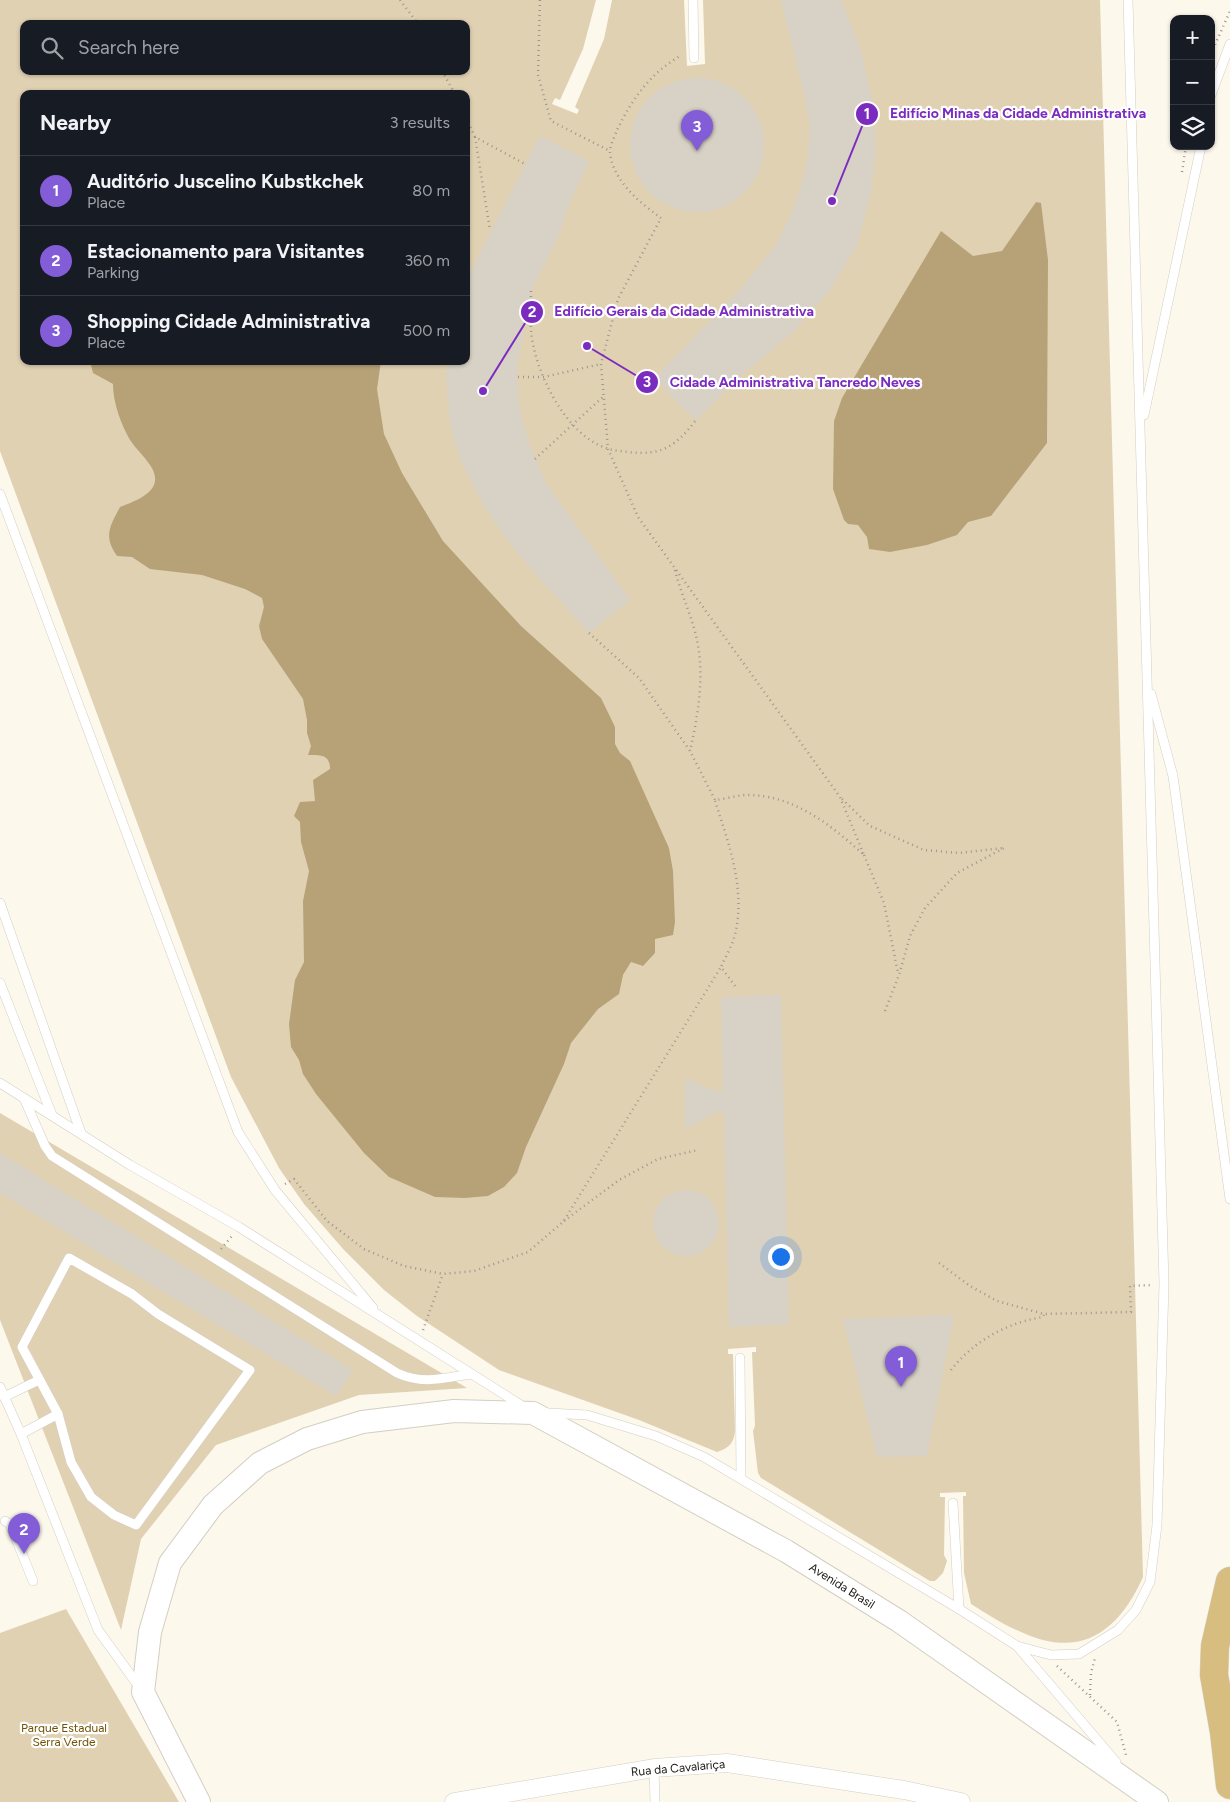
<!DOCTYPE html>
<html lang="en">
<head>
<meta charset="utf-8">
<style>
  :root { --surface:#171b24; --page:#242831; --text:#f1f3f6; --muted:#9ea1a6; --line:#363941; --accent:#835cd7 }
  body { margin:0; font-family:Figtree,sans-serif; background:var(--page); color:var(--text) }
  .controls { position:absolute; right:15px; top:15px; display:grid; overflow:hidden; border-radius:10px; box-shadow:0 1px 4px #0004 }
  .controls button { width:45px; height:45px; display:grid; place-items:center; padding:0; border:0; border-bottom:1px solid var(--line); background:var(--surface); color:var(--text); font:25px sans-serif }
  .you { position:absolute; left:780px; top:1256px; width:18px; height:18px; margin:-12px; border:4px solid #fff; border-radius:50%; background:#1a73e8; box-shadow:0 0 0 8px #1a73e833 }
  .badge { display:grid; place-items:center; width:32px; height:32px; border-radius:50%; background:var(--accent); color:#fff; font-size:16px; font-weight:700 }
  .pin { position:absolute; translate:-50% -41px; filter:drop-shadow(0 1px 2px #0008) }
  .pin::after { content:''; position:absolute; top:26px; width:18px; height:15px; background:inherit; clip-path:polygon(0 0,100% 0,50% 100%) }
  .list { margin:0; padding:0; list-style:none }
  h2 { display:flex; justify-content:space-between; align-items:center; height:65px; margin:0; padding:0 20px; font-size:21px }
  h2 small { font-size:16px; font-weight:400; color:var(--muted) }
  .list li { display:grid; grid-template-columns:32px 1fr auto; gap:15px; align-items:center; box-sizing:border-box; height:70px; padding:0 20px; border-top:1px solid var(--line) }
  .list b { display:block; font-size:19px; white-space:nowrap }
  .list p { margin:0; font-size:16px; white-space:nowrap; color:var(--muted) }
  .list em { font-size:16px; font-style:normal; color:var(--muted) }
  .icon { flex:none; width:28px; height:28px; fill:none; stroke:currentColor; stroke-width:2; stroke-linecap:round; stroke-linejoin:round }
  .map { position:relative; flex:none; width:1230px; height:1802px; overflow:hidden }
  .search { position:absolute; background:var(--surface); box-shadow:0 1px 4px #0004; left:20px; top:20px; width:450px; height:55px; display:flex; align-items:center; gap:12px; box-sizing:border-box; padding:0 18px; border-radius:10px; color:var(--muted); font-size:19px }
  .panel { position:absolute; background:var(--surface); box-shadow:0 1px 4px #0004; left:20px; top:90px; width:450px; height:275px; border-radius:10px }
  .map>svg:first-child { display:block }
  .green { fill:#e1d1b3; fill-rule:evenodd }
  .water { fill:#b7a278 }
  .building { fill:#d7d1c6 }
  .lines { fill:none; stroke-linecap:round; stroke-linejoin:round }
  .service-casing { stroke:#d4cec3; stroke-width:10 }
  .minor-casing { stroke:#d4cec3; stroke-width:19 }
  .tertiary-casing { stroke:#d4cec3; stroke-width:24 }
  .primary-casing { stroke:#dadad9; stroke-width:29 }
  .path { stroke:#9b978f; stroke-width:2.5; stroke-dasharray:1 4; stroke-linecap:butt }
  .service { stroke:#fff; stroke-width:9 }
  .minor { stroke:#fff; stroke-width:18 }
  .tertiary { stroke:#fff; stroke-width:22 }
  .primary { stroke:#d7bd7f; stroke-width:28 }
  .labels { text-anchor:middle; stroke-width:4.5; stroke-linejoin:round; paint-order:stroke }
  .street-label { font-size:12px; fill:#181612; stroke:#fff }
  .park-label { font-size:12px; fill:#6f5203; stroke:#fff }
  .leader { fill:none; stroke:#7b2cbf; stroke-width:2 }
  .callout-dot { fill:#7b2cbf; stroke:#fff; stroke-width:2 }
  .mark-label { font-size:15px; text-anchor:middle; font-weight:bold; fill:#fff }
  .callout-label { font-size:14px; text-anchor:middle; font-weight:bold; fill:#7b2cbf; stroke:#fff; stroke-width:4.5; stroke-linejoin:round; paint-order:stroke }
</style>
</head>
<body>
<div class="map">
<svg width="1230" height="1802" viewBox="0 0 1230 1802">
  <rect width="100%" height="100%" fill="#fdf8ec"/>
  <!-- green -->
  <g class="green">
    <path d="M 0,0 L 596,0 L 583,49 L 560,100 L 555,98 L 552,104 L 577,114 L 579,110 L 575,107 L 604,39 L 612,0 L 684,0 L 687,66 L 705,64 L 703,0 L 1100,0 L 1143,1577 C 1119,1631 1081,1660 1021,1632 C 1004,1625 987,1614 971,1604 L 964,1573 L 963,1496 L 966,1496 L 966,1492 L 940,1493 L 940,1497 L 945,1497 L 944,1555 L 947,1561 L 943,1573 L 935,1581 L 930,1581 L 761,1478 L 758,1473 L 753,1431 L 755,1426 L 752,1352 L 756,1352 L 756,1347 L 728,1349 L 728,1354 L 733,1354 L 735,1431 C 734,1443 729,1448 717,1452 L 639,1420 L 499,1370 L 417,1316 L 384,1290 L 344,1250 L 304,1204 L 279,1168 L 231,1077 L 0,451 ZM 24,24 L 466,24 L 466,71 L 24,71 ZM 24,94 L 466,94 L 466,361 L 24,361 Z"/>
    <path d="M 0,1113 L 467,1388 L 359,1395 L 216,1445 L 141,1539 L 121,1630 L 0,1320 Z"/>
    <path d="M 66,1609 L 179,1802 L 0,1802 L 0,1633 Z"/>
  </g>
  <!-- water -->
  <g class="water">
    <path d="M 1036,202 L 1041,203 L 1048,260 L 1047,443 L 991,516 L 968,522 L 957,535 L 927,545 L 890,552 L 869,549 L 867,537 L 858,525 L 848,524 L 844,520 L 833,489 L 834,421 L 842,398 L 941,231 L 973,256 L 1002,251 Z"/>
    <path d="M 90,361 L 381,361 L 377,389 L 384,434 L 402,473 L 443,541 L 521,626 L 601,698 L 615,727 L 615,744 L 620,753 L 630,761 L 669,848 L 673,871 L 675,922 L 673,935 L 655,939 L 655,953 L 643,966 L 631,962 L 623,975 L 619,994 L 598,1009 L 571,1043 L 564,1064 L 526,1147 L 517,1173 L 504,1187 L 488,1196 L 465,1198 L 435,1197 L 389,1177 L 364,1153 L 316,1094 L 303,1074 L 299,1060 L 291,1047 L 289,1024 L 295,980 L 304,962 L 303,901 L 309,871 L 301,842 L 300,822 L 294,816 L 300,802 L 315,801 L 313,780 L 330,769 C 330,754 320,755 308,755 L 311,746 L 307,733 L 307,720 L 303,699 L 262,639 L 259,626 L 264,607 L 262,598 L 245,589 L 202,575 L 150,569 L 132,557 L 117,556 C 103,536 110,526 120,507 C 138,500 167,490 150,465 C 144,456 136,449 130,440 C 121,424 113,403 113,384 L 93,373 Z"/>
  </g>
  <!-- building -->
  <g class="building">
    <path d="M 781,0 L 841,0 L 861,51 L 872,99 L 876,146 L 871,193 L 857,245 L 829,292 L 793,332 L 743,374 L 696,420 L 670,396 L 656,376 L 738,292 L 776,245 L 793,210 L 806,168 L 810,128 L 804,93 Z"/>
    <circle cx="697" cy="145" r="67"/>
    <path d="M 540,136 L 589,161 L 572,197 L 558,237 L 531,291 L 517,366 L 519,406 L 529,443 L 545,482 L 630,600 L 589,633 L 520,556 L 487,511 L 461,462 L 450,425 L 446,375 L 448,361 L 466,361 L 466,281 Z"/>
    <path d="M 781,995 L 789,1324 L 729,1327 L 724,1112 L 714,1113 L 685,1130 L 685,1077 L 714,1091 L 723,1091 L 721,997 Z"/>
    <path d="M 0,1153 L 353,1370 L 336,1396 L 0,1193 Z"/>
    <circle cx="686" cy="1223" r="33"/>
    <path d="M 954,1315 L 927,1456 L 877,1457 L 843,1319 Z"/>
  </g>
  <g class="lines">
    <defs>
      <g id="service">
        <path d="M 693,0 L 694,58"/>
        <path d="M 1211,95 L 1230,44"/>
        <path d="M 1144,415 L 1201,146"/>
        <path d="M 0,494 L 238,1132 L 275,1190 L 373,1308"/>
        <path d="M 1151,694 L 1173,776 L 1230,1199"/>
        <path d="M 0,903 L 81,1133"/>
        <path d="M 0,983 L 52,1115"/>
        <path d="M 0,1083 L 130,1165 L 239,1227 L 524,1407"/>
        <path d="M 24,1098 L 45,1146 L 52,1156 L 397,1373 C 423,1385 444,1378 471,1374"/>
        <path d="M 69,1258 L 132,1294 L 158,1314 L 250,1370 L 136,1525 L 114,1515 L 91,1497 L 71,1462 L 58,1414 L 22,1347 Z"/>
        <path d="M 740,1358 L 741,1478"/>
        <path d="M 0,1387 L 21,1434 L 98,1630 L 140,1688"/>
        <path d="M 4,1397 L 39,1380"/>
        <path d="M 548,1413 L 587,1415 L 656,1436 L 704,1457 L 959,1609 L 1017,1646 L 1116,1762"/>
        <path d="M 21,1434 L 58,1414"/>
        <path d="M 953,1503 L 959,1609"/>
        <path d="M 5,1521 L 10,1524 L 33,1581"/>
        <path d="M 1017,1646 L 1051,1655 L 1079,1654 L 1118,1630 L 1136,1610 L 1150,1582 L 1157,1525 L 1164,1284 L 1128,0"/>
        <path d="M 654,1768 L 655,1802"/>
      </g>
      <path id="minor" d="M 454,1802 L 654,1768 L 727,1763 L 904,1790 L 961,1802"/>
      <path id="tertiary" d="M 199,1802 L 143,1692 L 150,1632 L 170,1563 L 213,1505 L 260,1463 L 307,1439 L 362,1422 L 454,1411 L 533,1413 L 786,1551 L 899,1621 L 1157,1802"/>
      <path id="primary" d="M 1230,1581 L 1215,1646 L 1214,1675 L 1224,1732 L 1230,1785"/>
    </defs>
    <!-- service casing -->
    <use href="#service" class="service-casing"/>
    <!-- minor casing -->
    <use href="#minor" class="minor-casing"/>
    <!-- tertiary casing -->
    <use href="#tertiary" class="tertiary-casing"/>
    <!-- primary casing -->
    <use href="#primary" class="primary-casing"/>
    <!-- path -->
    <g class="path">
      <path d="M 400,0 L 418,24"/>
      <path d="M 540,0 L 538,75 L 551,121 L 610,151"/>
      <path d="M 1211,54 L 1230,11"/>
      <path d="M 442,71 L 455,94"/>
      <path d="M 466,118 L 475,137 L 525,164"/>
      <path d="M 475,137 L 490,230"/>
      <path d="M 1182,172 L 1186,146"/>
      <path d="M 531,291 C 531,304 530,317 531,330 C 534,371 566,437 609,449 C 615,451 622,451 628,452 C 662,456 676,446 696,420"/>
      <path d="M 518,377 L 544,377 L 601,364"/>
      <path d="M 535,459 L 604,396"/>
      <path d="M 675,570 C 680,590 688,608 694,628 C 706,669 699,711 690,751"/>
      <path d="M 589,633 L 639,678 L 690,751 L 715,800 C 724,799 735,796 745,795 C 793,794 831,825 864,855 L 840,797 L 638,517 L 608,449 L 601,364 L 618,299 L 661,218 C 640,203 612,180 610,152 C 610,145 615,136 617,130 C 632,99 651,72 682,55"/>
      <path d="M 842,799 L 870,826 L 924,850 L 959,853 L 1003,848"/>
      <path d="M 715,801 C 729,844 747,893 734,938 C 731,948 725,958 721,967 L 735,986"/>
      <path d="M 864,855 L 884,903 L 898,973"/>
      <path d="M 885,1011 L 899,975 L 910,936 L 925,908 L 957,873 L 1004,848"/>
      <path d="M 285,1184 L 294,1179 L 327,1221 L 364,1249 L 404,1266 L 443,1274 L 474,1271 L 528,1252 L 563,1222 L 721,967"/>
      <path d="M 564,1221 L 619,1180 L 658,1159 L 698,1150"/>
      <path d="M 221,1249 L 232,1236"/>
      <path d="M 939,1263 L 970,1286 L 997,1301 L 1044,1314 L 1131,1312 L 1130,1286 L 1152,1285"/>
      <path d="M 423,1330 L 443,1274"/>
      <path d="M 951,1370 C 974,1341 1006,1323 1043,1317 L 1044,1314"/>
      <path d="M 1057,1666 L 1117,1722 L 1126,1755"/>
      <path d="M 1090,1695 L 1091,1673 L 1095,1658"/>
    </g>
    <!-- service -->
    <use href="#service" class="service"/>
    <!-- minor -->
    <use href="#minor" class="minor"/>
    <!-- tertiary -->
    <use href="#tertiary" class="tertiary"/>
    <!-- primary -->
    <use href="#primary" class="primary"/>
  </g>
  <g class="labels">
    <!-- street labels -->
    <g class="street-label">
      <text transform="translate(842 1586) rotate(32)" y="4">Avenida Brasil</text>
      <text transform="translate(678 1768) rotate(-5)" y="4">Rua da Cavalariça</text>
    </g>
    <!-- park labels -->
    <g class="park-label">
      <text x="64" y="1732">Parque Estadual<tspan x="64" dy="14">Serra Verde</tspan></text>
    </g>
  </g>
  <!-- callouts -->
  <path class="leader" d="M832 201L867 114M483 391L532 312M587 346L647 382"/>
  <g class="callout-dot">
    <circle cx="832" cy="201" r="5"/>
    <circle cx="483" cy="391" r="5"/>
    <circle cx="587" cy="346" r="5"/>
    <circle cx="867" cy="114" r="12"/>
    <circle cx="532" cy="312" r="12"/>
    <circle cx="647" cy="382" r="12"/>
  </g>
  <g class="mark-label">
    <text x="867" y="119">1</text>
    <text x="532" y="317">2</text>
    <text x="647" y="387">3</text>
  </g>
  <g class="callout-label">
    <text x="1018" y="118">Edifício Minas da Cidade Administrativa</text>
    <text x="684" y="316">Edifício Gerais da Cidade Administrativa</text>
    <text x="795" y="387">Cidade Administrativa Tancredo Neves</text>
  </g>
</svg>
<div class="controls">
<button>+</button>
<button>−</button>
<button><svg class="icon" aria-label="layers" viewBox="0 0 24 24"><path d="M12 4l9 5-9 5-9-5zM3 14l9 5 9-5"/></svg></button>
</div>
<div class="you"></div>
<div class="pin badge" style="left:901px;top:1387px">1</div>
<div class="pin badge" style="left:24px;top:1554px">2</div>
<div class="pin badge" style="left:697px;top:151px">3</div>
<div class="search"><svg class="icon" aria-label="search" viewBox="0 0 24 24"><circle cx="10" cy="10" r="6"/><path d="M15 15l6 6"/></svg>Search here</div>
<section class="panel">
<h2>Nearby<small>3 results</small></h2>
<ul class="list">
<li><span class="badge">1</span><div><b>Auditório Juscelino Kubstkchek</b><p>Place</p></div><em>80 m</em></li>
<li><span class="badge">2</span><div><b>Estacionamento para Visitantes</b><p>Parking</p></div><em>360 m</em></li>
<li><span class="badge">3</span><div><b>Shopping Cidade Administrativa</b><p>Place</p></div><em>500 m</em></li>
</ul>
</section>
</div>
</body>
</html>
